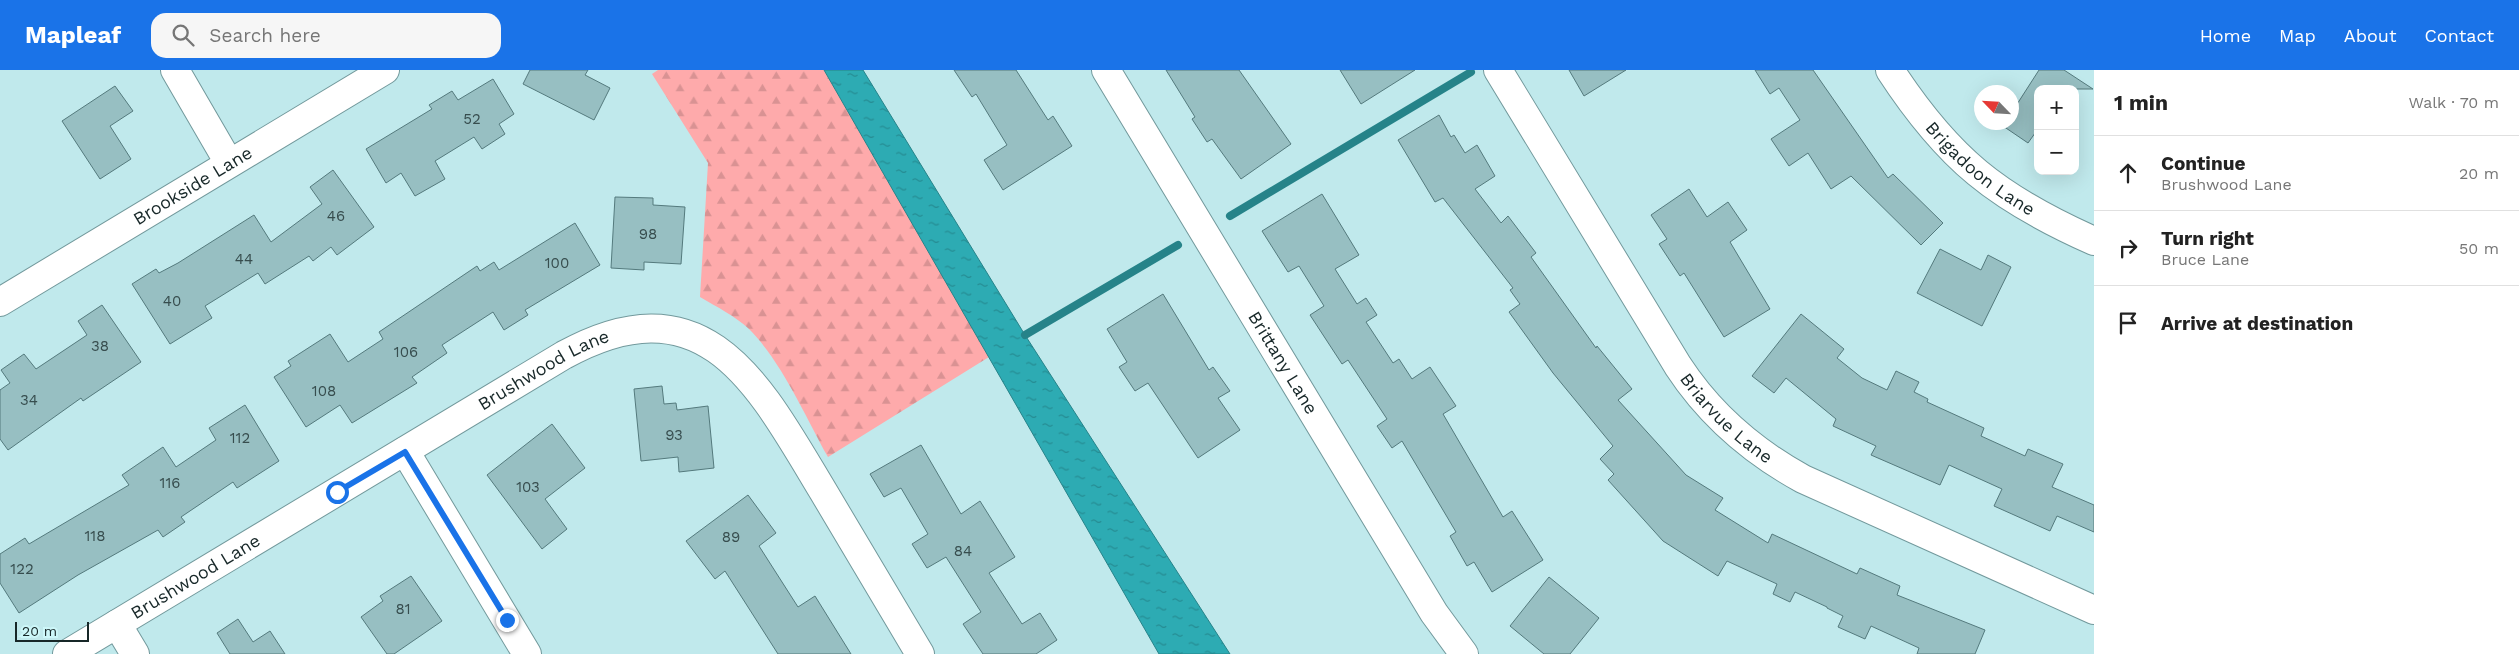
<!DOCTYPE html>
<html lang="en">
<head>
<meta charset="utf-8">
<style>
  :root { --surface:#fff; --page:#f6f6f6; --text:#222; --muted:#767676; --line:#e0e0e0; --accent:#1a73e8 }
  body { margin:0; font-family:"Work Sans",sans-serif; background:var(--page); color:var(--text) }
  .controls { position:absolute; right:15px; top:15px; display:grid; overflow:hidden; border-radius:10px; box-shadow:0 5px 20px #0002 }
  .controls button { width:45px; height:45px; display:grid; place-items:center; padding:0; border:0; border-bottom:1px solid var(--line); background:var(--surface); color:var(--text); font:25px sans-serif }
  .compass { position:absolute; left:1974px; top:15px; width:45px; height:45px; border-radius:50%; background:var(--surface); box-shadow:0 5px 20px #0002; rotate:295deg }
  .scale { position:absolute; left:15px; bottom:12px; width:74px; box-sizing:border-box; padding-left:5px; border:2px solid #172728; border-top:0; font-size:14px; line-height:18px; white-space:nowrap; color:#172728; -webkit-text-stroke:4px #cdf7f9; paint-order:stroke }
  .stop { position:absolute; width:15px; height:15px; margin:-11px; border:4px solid #1a73e8; border-radius:50%; background:#fff }
  .stop.end { background:#1a73e8; border-color:#fff; box-shadow:0 1px 5px #0008 }
  .list { margin:0; padding:0; list-style:none }
  h2 { display:flex; justify-content:space-between; align-items:center; height:65px; margin:0; padding:0 20px; font-size:21px }
  h2 small { font-size:16px; font-weight:400; color:var(--muted) }
  .list li { display:grid; grid-template-columns:32px 1fr auto; gap:15px; align-items:center; box-sizing:border-box; height:75px; padding:0 20px; border-top:1px solid var(--line) }
  .list b { display:block; font-size:19px; white-space:nowrap }
  .list p { margin:0; font-size:16px; white-space:nowrap; color:var(--muted) }
  .list em { font-size:16px; font-style:normal; color:var(--muted) }
  .icon { flex:none; width:28px; height:28px; fill:none; stroke:currentColor; stroke-width:2; stroke-linecap:round; stroke-linejoin:round }
  .map { position:relative; flex:none; width:2094px; height:584px; overflow:hidden }
  header { display:flex; align-items:center; gap:30px; box-sizing:border-box; height:70px; padding:0 25px; background:var(--accent); color:#fff }
  header strong { font-size:24px }
  nav { display:flex; gap:28px; margin-inline-start:auto; font-size:18px }
  .search { width:350px; height:45px; background:var(--page); display:flex; align-items:center; gap:12px; box-sizing:border-box; padding:0 18px; border-radius:15px; color:var(--muted); font-size:19px }
  main { display:flex }
  aside { flex:1; background:var(--surface) }
  .map>svg:first-child { display:block }
  .forest { fill:url(#forest-firs) }
  .water { fill:url(#water-ripples); stroke:#268389 }
  .lines { fill:none; stroke-linecap:round; stroke-linejoin:round }
  .stream { stroke:#268389; stroke-width:8 }
  .building { fill:#97bfc2; stroke:#547a7d }
  .minor-casing { stroke:#72999c; stroke-width:30 }
  .minor { stroke:#fff; stroke-width:28 }
  .route { stroke:#1a73e8; stroke-width:6 }
  .labels { text-anchor:middle; stroke-width:4.5; stroke-linejoin:round; paint-order:stroke }
  .number-label { font-size:15px; fill:#374d4e }
  .street-label { font-size:18px; fill:#172728; stroke:#cdf7f9 }
</style>
</head>
<body>
<header>
<strong>Mapleaf</strong>
<div class="search"><svg class="icon" aria-label="search" viewBox="0 0 24 24"><circle cx="10" cy="10" r="6"/><path d="M15 15l6 6"/></svg>Search here</div>
<nav><a>Home</a><a>Map</a><a>About</a><a>Contact</a></nav>
</header>
<main>
<div class="map">
<svg width="2094" height="584" viewBox="0 0 2094 584">
  <defs>
    <pattern id="forest-firs" width="22" height="20" patternUnits="userSpaceOnUse" patternTransform="scale(1.25)"><rect width="22" height="20" fill="#feaaab"/><path d="M5 1l3.5 6h-7zM16 11l3.5 6h-7z" fill="#d99293"/></pattern>
    <pattern id="water-ripples" width="26" height="14" patternUnits="userSpaceOnUse" patternTransform="scale(1.25)"><rect width="26" height="14" fill="#2dabb3"/><path d="M2 4q2-2 4 0t4 0M15 11q2-2 4 0t4 0" fill="none" stroke="#258b92"/></pattern>
  </defs>
  <rect width="100%" height="100%" fill="#c0e9ec"/>
  <!-- forest -->
  <path class="forest" d="M 658,0 L 824,0 L 989,287 L 828,387 C 805,346 782,292 749,259 C 735,246 717,237 700,227 L 708,93 L 652,4 Z"/>
  <!-- water -->
  <path class="water" d="M 824,0 L 863,0 L 1025,265 L 1230,584 L 1159,584 Z"/>
  <g class="lines">
    <!-- stream -->
    <g class="stream">
      <path d="M 1230,146 L 1471,2"/>
      <path d="M 1025,265 L 1178,175"/>
    </g>
  </g>
  <!-- building -->
  <g class="building">
    <path d="M 530,0 L 588,0 L 585,5 L 610,18 L 594,50 L 523,14 Z"/>
    <path d="M 954,0 L 1016,0 L 1048,50 L 1053,46 L 1072,76 L 1003,120 L 984,90 L 1007,75 L 976,24 L 972,27 Z"/>
    <path d="M 1166,0 L 1239,0 L 1291,74 L 1241,109 L 1212,69 L 1207,72 L 1192,49 L 1195,47 Z"/>
    <path d="M 1340,0 L 1415,0 L 1361,34 Z"/>
    <path d="M 1569,0 L 1626,0 L 1584,26 Z"/>
    <path d="M 1755,0 L 1813,0 L 1888,108 L 1893,104 L 1943,153 L 1921,175 L 1851,106 L 1831,119 L 1808,83 L 1789,96 L 1771,69 L 1800,50 L 1779,18 L 1770,24 Z"/>
    <path d="M 2039,0 L 2064,0 L 2093,19 L 2038,19 L 2038,59 L 2028,73 L 2003,56 L 2005,52 L 2012,52 L 2012,42 Z"/>
    <path d="M 493,9 L 514,44 L 499,54 L 505,64 L 482,79 L 474,67 L 435,91 L 445,109 L 415,126 L 401,103 L 386,113 L 366,79 L 432,39 L 429,35 L 452,21 L 458,30 Z"/>
    <path d="M 115,16 L 133,41 L 110,56 L 131,89 L 100,109 L 62,51 Z"/>
    <path d="M 1439,45 L 1451,67 L 1454,65 L 1465,83 L 1477,75 L 1495,106 L 1475,119 L 1501,153 L 1508,146 L 1536,183 L 1531,187 L 1596,278 L 1597,276 L 1632,319 L 1618,330 L 1686,405 L 1723,428 L 1715,440 L 1768,473 L 1772,464 L 1857,504 L 1860,498 L 1900,516 L 1897,525 L 1985,560 L 1975,584 L 1917,584 L 1919,578 L 1871,556 L 1865,569 L 1838,557 L 1843,546 L 1827,538 L 1827,537 L 1795,522 L 1790,532 L 1773,524 L 1777,514 L 1727,491 L 1718,506 L 1663,471 L 1608,410 L 1614,404 L 1600,389 L 1613,376 L 1553,303 L 1509,242 L 1520,234 L 1510,220 L 1513,218 L 1443,128 L 1435,132 L 1398,70 Z"/>
    <path d="M 333,100 L 374,157 L 337,185 L 331,177 L 313,191 L 309,186 L 265,214 L 258,203 L 205,236 L 212,248 L 170,274 L 132,214 L 156,199 L 159,203 L 178,193 L 254,145 L 271,172 L 322,134 L 310,117 Z"/>
    <path d="M 1689,119 L 1707,147 L 1728,132 L 1747,160 L 1730,172 L 1770,239 L 1724,267 L 1684,203 L 1680,206 L 1659,174 L 1667,169 L 1651,145 Z"/>
    <path d="M 1322,124 L 1359,185 L 1335,199 L 1357,234 L 1366,228 L 1377,245 L 1366,252 L 1393,293 L 1399,289 L 1412,309 L 1430,297 L 1456,336 L 1443,344 L 1503,447 L 1512,441 L 1543,490 L 1492,522 L 1474,492 L 1467,496 L 1450,466 L 1456,462 L 1402,371 L 1392,378 L 1377,356 L 1387,349 L 1348,290 L 1342,294 L 1310,245 L 1324,236 L 1299,196 L 1288,202 L 1262,161 Z"/>
    <path d="M 615,127 L 653,128 L 653,135 L 685,137 L 681,194 L 644,192 L 644,200 L 611,198 Z"/>
    <path d="M 575,153 L 600,195 L 525,240 L 528,245 L 504,260 L 493,242 L 442,275 L 447,283 L 412,307 L 417,313 L 352,353 L 340,335 L 306,357 L 274,307 L 291,296 L 288,291 L 330,264 L 348,292 L 383,269 L 379,262 L 477,196 L 480,201 L 494,192 L 499,200 Z"/>
    <path d="M 1940,179 L 1981,200 L 1988,185 L 2011,197 L 1982,256 L 1917,223 Z"/>
    <path d="M 1163,224 L 1209,300 L 1213,297 L 1230,321 L 1218,328 L 1240,360 L 1198,388 L 1148,313 L 1135,321 L 1119,297 L 1127,292 L 1107,259 Z"/>
    <path d="M 102,235 L 141,292 L 83,331 L 81,328 L 8,380 L 0,369 L 0,320 L 10,313 L 1,300 L 24,284 L 36,299 L 87,265 L 78,251 Z"/>
    <path d="M 1801,244 L 1844,279 L 1837,288 L 1862,308 L 1887,320 L 1896,301 L 1919,312 L 1914,322 L 1928,329 L 1927,332 L 1984,358 L 1981,366 L 2025,386 L 2028,379 L 2063,394 L 2052,417 L 2094,435 L 2094,462 L 2057,446 L 2050,461 L 1994,436 L 2002,419 L 1949,395 L 1940,415 L 1871,385 L 1876,376 L 1833,356 L 1836,349 L 1786,308 L 1774,323 L 1752,306 Z"/>
    <path d="M 662,316 L 664,334 L 676,333 L 677,340 L 708,336 L 714,398 L 679,402 L 678,387 L 641,391 L 634,319 Z"/>
    <path d="M 245,335 L 279,391 L 237,418 L 233,412 L 181,447 L 185,452 L 163,467 L 158,460 L 78,505 L 19,543 L 0,513 L 0,484 L 25,468 L 29,474 L 129,415 L 122,405 L 163,377 L 176,397 L 216,370 L 209,358 Z"/>
    <path d="M 552,354 L 585,398 L 545,429 L 567,459 L 542,479 L 487,405 Z"/>
    <path d="M 921,375 L 961,444 L 980,431 L 1015,487 L 989,503 L 1022,554 L 1040,543 L 1057,570 L 1036,584 L 983,584 L 963,554 L 981,542 L 946,487 L 927,498 L 912,474 L 928,464 L 901,418 L 884,427 L 870,404 Z"/>
    <path d="M 748,425 L 776,463 L 759,476 L 798,537 L 815,526 L 851,584 L 778,584 L 725,501 L 715,509 L 686,471 Z"/>
    <path d="M 411,506 L 442,551 L 394,584 L 387,584 L 361,547 L 383,531 L 380,526 Z"/>
    <path d="M 1549,507 L 1599,548 L 1570,584 L 1544,584 L 1510,556 Z"/>
    <path d="M 238,549 L 253,572 L 270,561 L 285,584 L 230,584 L 217,563 Z"/>
  </g>
  <g class="lines">
    <defs>
      <g id="minor">
        <path d="M 175,0 L 229,93"/>
        <path id="s1" d="M 1106,0 L 1434,543 L 1464,584"/>
        <path id="s2" d="M 1498,0 L 1678,296 C 1710,345 1752,381 1803,409 L 2094,540"/>
        <path id="s3" d="M 1890,0 C 1948,89 1997,128 2094,171"/>
        <path id="s4" d="M 0,232 L 385,0"/>
        <path d="M 405,381 L 527,584"/>
        <path d="M 117,554 L 135,584"/>
        <path id="s5" d="M 67,584 L 564,285 C 706,207 759,315 823,421 C 856,476 888,530 920,584"/>
      </g>
    </defs>
    <!-- minor casing -->
    <use href="#minor" class="minor-casing"/>
    <!-- minor -->
    <use href="#minor" class="minor"/>
  </g>
  <g class="lines">
    <!-- route -->
    <path class="route" d="M 337,422 L 405,382 L 507,550"/>
  </g>
  <g class="labels">
    <!-- number labels -->
    <g class="number-label">
      <text x="472" y="54">52</text>
      <text x="336" y="151">46</text>
      <text x="648" y="169">98</text>
      <text x="244" y="194">44</text>
      <text x="557" y="198">100</text>
      <text x="172" y="236">40</text>
      <text x="100" y="281">38</text>
      <text x="406" y="287">106</text>
      <text x="324" y="326">108</text>
      <text x="29" y="335">34</text>
      <text x="674" y="370">93</text>
      <text x="240" y="373">112</text>
      <text x="170" y="418">116</text>
      <text x="528" y="422">103</text>
      <text x="95" y="471">118</text>
      <text x="731" y="472">89</text>
      <text x="963" y="486">84</text>
      <text x="22" y="504">122</text>
      <text x="403" y="544">81</text>
    </g>
    <!-- street labels -->
    <g class="street-label">
      <text dy="6" stroke="none"><textPath href="#s3" startOffset="135">Brigadoon Lane</textPath></text>
      <text dy="6" stroke="none"><textPath href="#s4" startOffset="225">Brookside Lane</textPath></text>
      <text dy="6" stroke="none"><textPath href="#s1" startOffset="342">Brittany Lane</textPath></text>
      <text dy="6" stroke="none"><textPath href="#s5" startOffset="555">Brushwood Lane</textPath></text>
      <text dy="6" stroke="none"><textPath href="#s2" startOffset="418">Briarvue Lane</textPath></text>
      <text dy="6" stroke="none"><textPath href="#s5" startOffset="150">Brushwood Lane</textPath></text>
    </g>
  </g>
</svg>
<div class="controls">
<button>+</button>
<button>−</button>
</div>
<svg class="compass" viewBox="-18 -18 36 36"><path d="M0-13l5 13h-10z" fill="#e53935"/><path d="M0 13l5-13h-10z" fill="#767676"/></svg>
<div class="scale">20 m</div>
<div class="stop" style="left:337px;top:422px"></div>
<div class="stop end" style="left:507px;top:550px"></div>
</div>
<aside>
<h2>1 min<small>Walk · 70 m</small></h2>
<ul class="list">
<li><svg class="icon" aria-label="ahead" viewBox="0 0 24 24"><path d="M12 20V5M6 11l6-6 6 6"/></svg><div><b>Continue</b><p>Brushwood Lane</p></div><em>20 m</em></li>
<li><svg class="icon" aria-label="right" viewBox="0 0 24 24"><path d="M7 20v-9h11M14 6l5 5-5 5"/></svg><div><b>Turn right</b><p>Bruce Lane</p></div><em>50 m</em></li>
<li><svg class="icon" aria-label="arrive" viewBox="0 0 24 24"><path d="M6 21V4h12l-3 4 3 4H6"/></svg><div><b>Arrive at destination</b></div></li>
</ul>
</aside>
</main>
</body>
</html>
